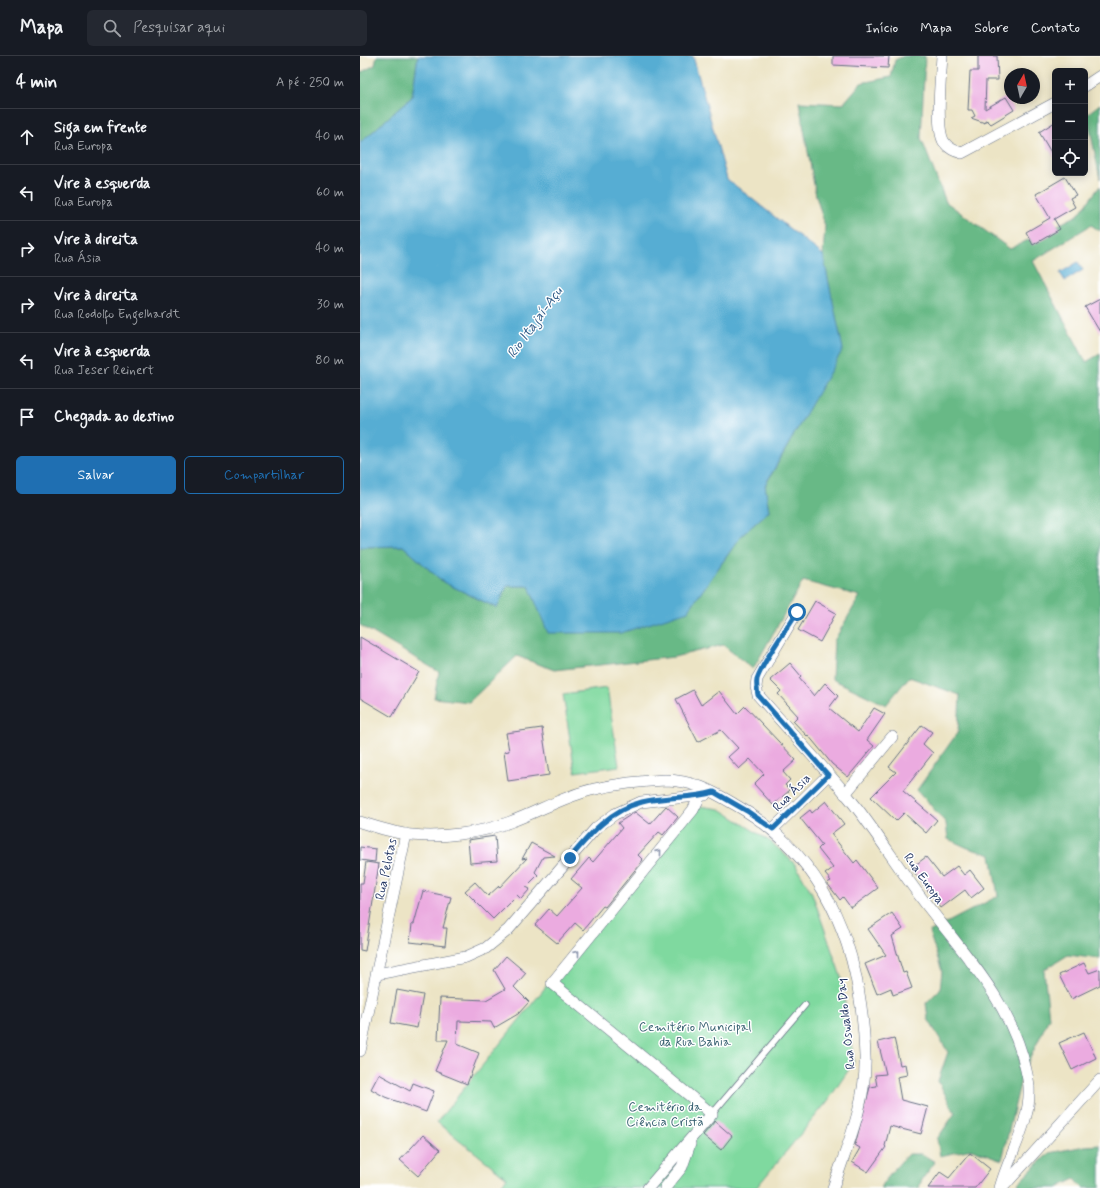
<!DOCTYPE html>
<html lang="pt">
<head>
<meta charset="utf-8">
<style>
  :root { --surface:#171b24; --page:#242831; --text:#f1f3f6; --muted:#9ea1a6; --line:#363941; --accent:#1f6fb2 }
  body { margin:0; font-family:Mynerve,sans-serif; background:var(--page); color:var(--text) }
  .controls { position:absolute; right:12px; top:12px; display:grid; overflow:hidden; border-radius:6px; box-shadow:0 2px 10px #0003 }
  .controls button { width:36px; height:36px; display:grid; place-items:center; padding:0; border:0; border-bottom:1px solid var(--line); background:var(--surface); color:var(--text); font:20px sans-serif }
  .compass { position:absolute; left:644px; top:12px; width:36px; height:36px; border-radius:50%; background:var(--surface); box-shadow:0 2px 10px #0003; rotate:9deg }
  .stop { position:absolute; width:12px; height:12px; margin:-9px; border:3px solid #1f6fb2; border-radius:50%; background:#fff }
  .stop.end { background:#1f6fb2; border-color:#fff; box-shadow:0 1px 4px #0008 }
  .list { margin:0; padding:0; list-style:none }
  h2 { display:flex; justify-content:space-between; align-items:center; height:52px; margin:0; padding:0 16px; font-size:17px }
  h2 small { font-size:13px; font-weight:400; color:var(--muted) }
  .list li { display:grid; grid-template-columns:26px 1fr auto; gap:12px; align-items:center; box-sizing:border-box; height:56px; padding:0 16px; border-top:1px solid var(--line) }
  .list b { display:block; font-size:15px; white-space:nowrap }
  .list p { margin:0; font-size:13px; white-space:nowrap; color:var(--muted) }
  .list em { font-size:13px; font-style:normal; color:var(--muted) }
  .actions { display:flex; gap:8px; padding:12px 16px }
  .actions a { flex:1; padding:9px 0; border:1px solid var(--accent); border-radius:6px; text-align:center; font-size:14px; color:var(--accent) }
  .actions .main { background:var(--accent); color:#fff }
  .icon { flex:none; width:22px; height:22px; fill:none; stroke:currentColor; stroke-width:2; stroke-linecap:round; stroke-linejoin:round }
  .map { position:relative; flex:none; width:740px; height:1132px; overflow:hidden }
  header { display:flex; align-items:center; gap:24px; box-sizing:border-box; height:56px; padding:0 20px; background:var(--surface); border-bottom:1px solid var(--line) }
  header strong { font-size:19px }
  nav { display:flex; gap:22px; margin-inline-start:auto; font-size:14px }
  .search { width:280px; height:36px; background:var(--page); display:flex; align-items:center; gap:10px; box-sizing:border-box; padding:0 14px; border-radius:6px; color:var(--muted); font-size:15px }
  main { display:flex }
  aside { flex:1; background:var(--surface) }
  .map>svg:first-child { display:block }
  .green { fill:#7fd99f; stroke:#4d847e }
  .forest { fill:#67b986; stroke:#417472 }
  .water { fill:#56add3; stroke:#386e98 }
  .building { fill:#ebabe0 }
  .lines { fill:none; stroke-linecap:round; stroke-linejoin:round }
  .service-casing { stroke:#646e82; stroke-width:7 }
  .minor-casing { stroke:#646e82; stroke-width:12 }
  .service { stroke:#fff; stroke-width:5.5 }
  .minor { stroke:#fff; stroke-width:11 }
  .oneway { stroke:#8d97ae }
  .route { stroke:#1f6fb2; stroke-width:5 }
  .labels { text-anchor:middle; stroke-width:3; stroke-linejoin:round; paint-order:stroke }
  .street-label { font-size:13px; fill:#1b2f5e; stroke:#fff }
  .park-label { font-size:13px; fill:#396272; stroke:#fff }
  .water-label { font-size:14px; font-style:italic; fill:#305b87; stroke:#fff }
</style>
</head>
<body>
<header>
<strong>Mapa</strong>
<div class="search"><svg class="icon" aria-label="search" viewBox="0 0 24 24"><circle cx="10" cy="10" r="6"/><path d="M15 15l6 6"/></svg>Pesquisar aqui</div>
<nav><a>Início</a><a>Mapa</a><a>Sobre</a><a>Contato</a></nav>
</header>
<main>
<aside>
<h2>4 min<small>A pé · 250 m</small></h2>
<ul class="list">
<li><svg class="icon" aria-label="ahead" viewBox="0 0 24 24"><path d="M12 20V5M6 11l6-6 6 6"/></svg><div><b>Siga em frente</b><p>Rua Europa</p></div><em>40 m</em></li>
<li><svg class="icon" aria-label="left" viewBox="0 0 24 24"><path d="M17 20v-9H6M10 6l-5 5 5 5"/></svg><div><b>Vire à esquerda</b><p>Rua Europa</p></div><em>60 m</em></li>
<li><svg class="icon" aria-label="right" viewBox="0 0 24 24"><path d="M7 20v-9h11M14 6l5 5-5 5"/></svg><div><b>Vire à direita</b><p>Rua Ásia</p></div><em>40 m</em></li>
<li><svg class="icon" aria-label="right" viewBox="0 0 24 24"><path d="M7 20v-9h11M14 6l5 5-5 5"/></svg><div><b>Vire à direita</b><p>Rua Rodolfo Engelhardt</p></div><em>30 m</em></li>
<li><svg class="icon" aria-label="left" viewBox="0 0 24 24"><path d="M17 20v-9H6M10 6l-5 5 5 5"/></svg><div><b>Vire à esquerda</b><p>Rua Jeser Reinert</p></div><em>80 m</em></li>
<li><svg class="icon" aria-label="arrive" viewBox="0 0 24 24"><path d="M6 21V4h12l-3 4 3 4H6"/></svg><div><b>Chegada ao destino</b></div></li>
</ul>
<div class="actions"><a class="main">Salvar</a><a>Compartilhar</a></div>
</aside>
<div class="map">
<svg width="740" height="1132" viewBox="0 0 740 1132">
  <rect width="100%" height="100%" fill="#fff"/>
  <filter id="ink" filterUnits="userSpaceOnUse"><feTurbulence type="fractalNoise" baseFrequency=".025" numOctaves="2"/><feDisplacementMap in="SourceGraphic" scale="8" xChannelSelector="R" yChannelSelector="G"/><feConvolveMatrix kernelMatrix="1 2 1 2 8 2 1 2 1" color-interpolation-filters="sRGB"/></filter>
  <filter id="wash" filterUnits="userSpaceOnUse"><feTurbulence type="fractalNoise" baseFrequency=".012" numOctaves="4" result="noise"/><feDisplacementMap in="SourceGraphic" scale="16" xChannelSelector="R" yChannelSelector="G"/><feGaussianBlur stdDeviation="0.9" result="paint"/><feColorMatrix in="noise" values="0 0 0 0 0 0 0 0 0 0 0 0 0 0 0 0 0 1.4 0 .05"/><feComposite in="paint" operator="in"/></filter>
  <g filter="url(#wash)">
    <rect width="100%" height="100%" fill="#ece4c5"/>
    <!-- green -->
    <g class="green">
      <path d="M 247,632 L 259,710 L 215,716 L 203,638 Z"/>
      <path d="M 332,749 L 360,753 L 411,786 L 435,808 L 452,837 L 481,921 L 494,1006 L 467,1046 L 396,1132 L 138,1132 L 147,1122 L 77,1066 Z"/>
    </g>
    <!-- forest -->
    <g class="forest">
      <path d="M 17,0 L 58,0 L 52,41 L 0,87 L 0,17 L 15,9 Z"/>
      <path d="M 544,0 L 565,0 L 561,82 L 586,146 L 650,193 L 718,159 L 740,130 L 740,175 L 731,169 L 673,205 L 726,306 L 740,298 L 740,903 L 708,899 L 684,914 L 689,962 L 662,1019 L 642,1104 L 612,1093 L 580,1100 L 577,1083 L 595,1057 L 578,1025 L 588,996 L 568,963 L 566,947 L 580,933 L 582,915 L 569,876 L 638,840 L 631,799 L 608,792 L 588,783 L 586,767 L 557,734 L 598,676 L 600,639 L 549,621 L 526,649 L 472,623 L 474,585 L 500,540 L 443,525 L 393,613 L 363,589 L 314,601 L 194,614 L 157,600 L 109,646 L 74,642 L 79,616 L 0,569 L 0,491 L 43,490 L 83,526 L 137,552 L 147,530 L 169,530 L 328,555 L 381,480 L 409,455 L 405,430 L 482,293 L 463,199 L 465,170 L 456,140 L 439,46 L 483,48 L 501,27 L 531,21 L 535,4 Z"/>
      <path d="M 740,48 L 740,123 L 727,58 Z"/>
      <path d="M 740,1089 L 740,1132 L 723,1132 L 715,1123 L 697,1132 L 661,1132 L 658,1127 L 689,1097 L 725,1090 Z"/>
      <path d="M 548,1098 L 562,1098 L 575,1106 C 569,1116 562,1120 559,1132 L 521,1132 L 527,1121 Z"/>
    </g>
    <!-- water -->
    <g class="water">
      <path d="M 58,0 L 333,0 L 367,123 L 463,199 L 483,293 L 405,429 L 409,455 L 381,480 L 328,555 L 261,577 L 188,577 L 169,530 L 147,530 L 137,552 L 83,526 L 43,490 L 0,491 L 0,87 L 52,41 Z"/>
      <path d="M 718,206 L 723,214 L 705,225 L 700,217 Z"/>
    </g>
    <g id="blocks">
      <!-- building -->
      <g class="building">
        <path d="M 473,0 L 529,0 L 528,12 L 473,9 Z"/>
        <path d="M 618,0 L 637,0 L 638,24 L 626,24 L 625,53 L 646,41 L 654,54 L 631,68 L 628,65 L 625,64 L 625,67 L 611,62 L 615,60 L 612,54 L 608,54 L 610,15 L 618,15 Z"/>
        <path d="M 695,66 L 695,103 L 679,76 Z"/>
        <path d="M 705,121 L 716,139 L 710,142 L 715,151 L 694,163 L 700,173 L 673,189 L 666,176 L 690,162 L 676,138 Z"/>
        <path d="M 740,243 L 740,276 L 725,251 Z"/>
        <path d="M 455,545 L 476,557 L 460,586 L 438,574 Z"/>
        <path d="M 0,581 L 59,616 L 32,661 L 0,642 Z"/>
        <path d="M 430,607 L 441,620 L 439,622 L 454,640 L 465,627 L 478,640 L 469,652 L 498,676 L 514,652 L 525,658 L 507,684 L 514,690 L 488,721 L 472,708 L 448,679 L 447,680 L 433,665 L 438,660 L 418,638 L 421,635 L 410,624 Z"/>
        <path d="M 333,634 L 341,649 L 359,635 L 377,658 L 385,650 L 436,704 L 423,716 L 430,724 L 425,729 L 430,734 L 413,749 L 394,728 L 404,718 L 390,703 L 379,713 L 368,701 L 378,692 L 361,674 L 338,686 L 316,643 Z"/>
        <path d="M 562,669 L 572,676 L 563,688 L 573,697 L 543,735 L 577,764 L 566,777 L 544,757 L 536,765 L 511,741 L 536,716 L 529,711 Z"/>
        <path d="M 182,672 L 189,719 L 148,725 L 144,696 L 149,695 L 146,677 Z"/>
        <path d="M 466,745 L 484,768 L 471,778 L 494,807 L 497,804 L 518,832 L 491,852 L 483,841 L 480,844 L 467,827 L 471,825 L 465,818 L 473,812 L 458,793 L 462,789 L 440,762 L 450,754 L 452,757 Z"/>
        <path d="M 306,750 L 318,761 L 303,779 L 299,776 L 278,799 L 283,804 L 245,851 L 243,850 L 223,874 L 215,867 L 197,887 L 175,869 L 189,853 L 197,860 L 222,832 L 211,823 L 229,802 L 233,806 L 262,772 L 258,767 L 275,756 L 290,768 Z"/>
        <path d="M 135,780 L 137,805 L 110,807 L 108,784 Z"/>
        <path d="M 171,787 L 195,800 L 183,801 L 175,816 L 178,819 L 166,831 L 170,833 L 161,843 L 157,839 L 133,863 L 105,835 L 115,826 L 128,840 L 139,830 L 139,832 L 167,802 L 162,803 Z"/>
        <path d="M 0,791 L 16,793 L 15,806 L 0,804 Z"/>
        <path d="M 566,801 L 582,821 L 597,810 L 604,819 L 610,814 L 624,832 L 611,842 L 605,834 L 581,852 L 551,812 Z"/>
        <path d="M 6,806 L 19,808 L 5,895 L 0,894 L 0,827 L 3,827 Z"/>
        <path d="M 63,835 L 91,841 L 83,872 L 87,872 L 85,890 L 50,886 L 52,868 L 54,868 Z"/>
        <path d="M 532,857 L 543,873 L 532,880 L 543,917 L 546,916 L 552,932 L 533,939 L 531,932 L 517,938 L 505,908 L 526,899 L 508,873 Z"/>
        <path d="M 146,900 L 166,917 L 154,931 L 169,946 L 158,958 L 134,972 L 131,966 L 98,965 L 97,988 L 119,997 L 107,1028 L 75,1015 L 88,984 L 78,984 L 80,942 L 126,944 L 145,933 L 134,914 Z"/>
        <path d="M 724,907 L 729,917 L 740,913 L 740,929 L 711,943 L 699,919 Z"/>
        <path d="M 37,934 L 63,939 L 57,972 L 31,967 Z"/>
        <path d="M 724,976 L 736,1002 L 712,1014 L 699,987 Z"/>
        <path d="M 534,982 L 540,1009 L 545,1008 L 547,1019 L 537,1021 L 541,1044 L 568,1051 L 561,1078 L 530,1070 L 525,1090 L 526,1091 L 508,1116 L 492,1106 L 500,1092 L 495,1089 L 510,1031 L 517,1030 L 515,1019 L 526,1018 L 518,986 Z"/>
        <path d="M 19,1018 L 50,1035 L 53,1027 L 74,1035 L 66,1056 L 25,1041 L 11,1033 Z"/>
        <path d="M 355,1065 L 372,1080 L 361,1094 L 343,1079 Z"/>
        <path d="M 63,1079 L 80,1094 L 58,1120 L 40,1104 Z"/>
        <path d="M 610,1097 L 630,1113 L 615,1132 L 568,1132 L 580,1116 L 589,1122 Z"/>
      </g>
    </g>
  </g>
  <g filter="url(#ink)">
    <use href="#blocks" fill-opacity="0" stroke="#646e82" stroke-width="1"/>
    <g class="lines">
      <defs>
        <path id="service" d="M 352,1058 L 445,949"/>
        <g id="minor">
          <path d="M 582,0 C 581,19 575,72 584,86 C 589,93 595,95 602,97 L 695,47"/>
          <path d="M 725,30 L 740,20"/>
          <path d="M 437,556 L 397,623 L 396,631 L 398,639 C 427,672 457,704 486,738 C 515,773 538,812 566,848 C 605,899 652,948 666,1014 C 667,1019 669,1026 669,1031 C 671,1067 649,1098 640,1132"/>
          <path d="M 485,738 L 532,681"/>
          <path d="M 0,766 C 17,771 34,777 52,779 C 83,782 121,777 150,766 C 178,756 206,739 235,733 C 257,728 282,725 305,724 C 332,724 352,735 374,748 C 469,801 502,897 505,1000 C 507,1045 487,1090 473,1132"/>
          <path d="M 413,773 L 468,719"/>
          <path d="M 17,918 L 106,901 L 126,892 L 148,874 L 236,772 L 255,758 L 281,746 L 345,739"/>
          <path d="M 0,995 L 46,778"/>
          <path d="M 288,1132 L 352,1058 L 192,927 L 333,754 L 340,740"/>
          <path d="M 305,1132 L 322,1111 L 330,1088"/>
          <path d="M 642,1132 L 740,1024"/>
        </g>
      </defs>
      <!-- service casing -->
      <use href="#service" class="service-casing"/>
      <!-- minor casing -->
      <use href="#minor" class="minor-casing"/>
      <!-- service -->
      <use href="#service" class="service"/>
      <!-- minor -->
      <use href="#minor" class="minor"/>
    </g>
    <!-- one-way arrows -->
    <defs><path id="oneway-chevron" d="M-2-3.5L2.5 0L-2 3.5" fill="none" stroke-width="1.6" stroke-linecap="round" stroke-linejoin="round"/></defs>
    <g class="oneway">
      <use href="#oneway-chevron" transform="translate(299 796) rotate(-51)"/>
      <use href="#oneway-chevron" transform="translate(217 897) rotate(-51)"/>
    </g>
  </g>
  <g class="lines" filter="url(#ink)">
    <!-- route -->
    <path class="route" d="M 210,802 C 230,778 250,754 282,746 C 305,740 331,743 354,736 L 387,755 L 413,773 L 468,719 L 398,639 C 397,633 396,629 397,623 C 405,601 425,576 437,556"/>
  </g>
  <g class="labels">
    <!-- street labels -->
    <g class="street-label">
      <text transform="translate(431 736) rotate(-45)" y="5">Rua Ásia</text>
      <text transform="translate(25 813) rotate(-78)" y="5">Rua Pelotas</text>
      <text transform="translate(565 822) rotate(54)" y="5">Rua Europa</text>
      <text transform="translate(485 968) rotate(-96)" y="5">Rua Oswaldo Day</text>
    </g>
    <!-- park labels -->
    <g class="park-label">
      <text x="335" y="975">Cemitério Municipal<tspan x="335" dy="15">da Rua Bahia</tspan></text>
      <text x="305" y="1055">Cemitério da<tspan x="305" dy="15">Ciência Cristã</tspan></text>
    </g>
    <!-- water labels -->
    <g class="water-label">
      <text transform="translate(174 266) rotate(-54)" y="5">Rio Itajaí-Açu</text>
    </g>
  </g>
</svg>
<div class="controls">
<button>+</button>
<button>−</button>
<button><svg class="icon" aria-label="locate" viewBox="0 0 24 24"><circle cx="12" cy="12" r="6"/><path d="M12 2v4M12 18v4M2 12h4M18 12h4"/></svg></button>
</div>
<svg class="compass" viewBox="-18 -18 36 36"><path d="M0-13l5 13h-10z" fill="#e53935"/><path d="M0 13l5-13h-10z" fill="#9ea1a6"/></svg>
<div class="stop" style="left:437px;top:556px"></div>
<div class="stop end" style="left:210px;top:802px"></div>
</div>
</main>
</body>
</html>
